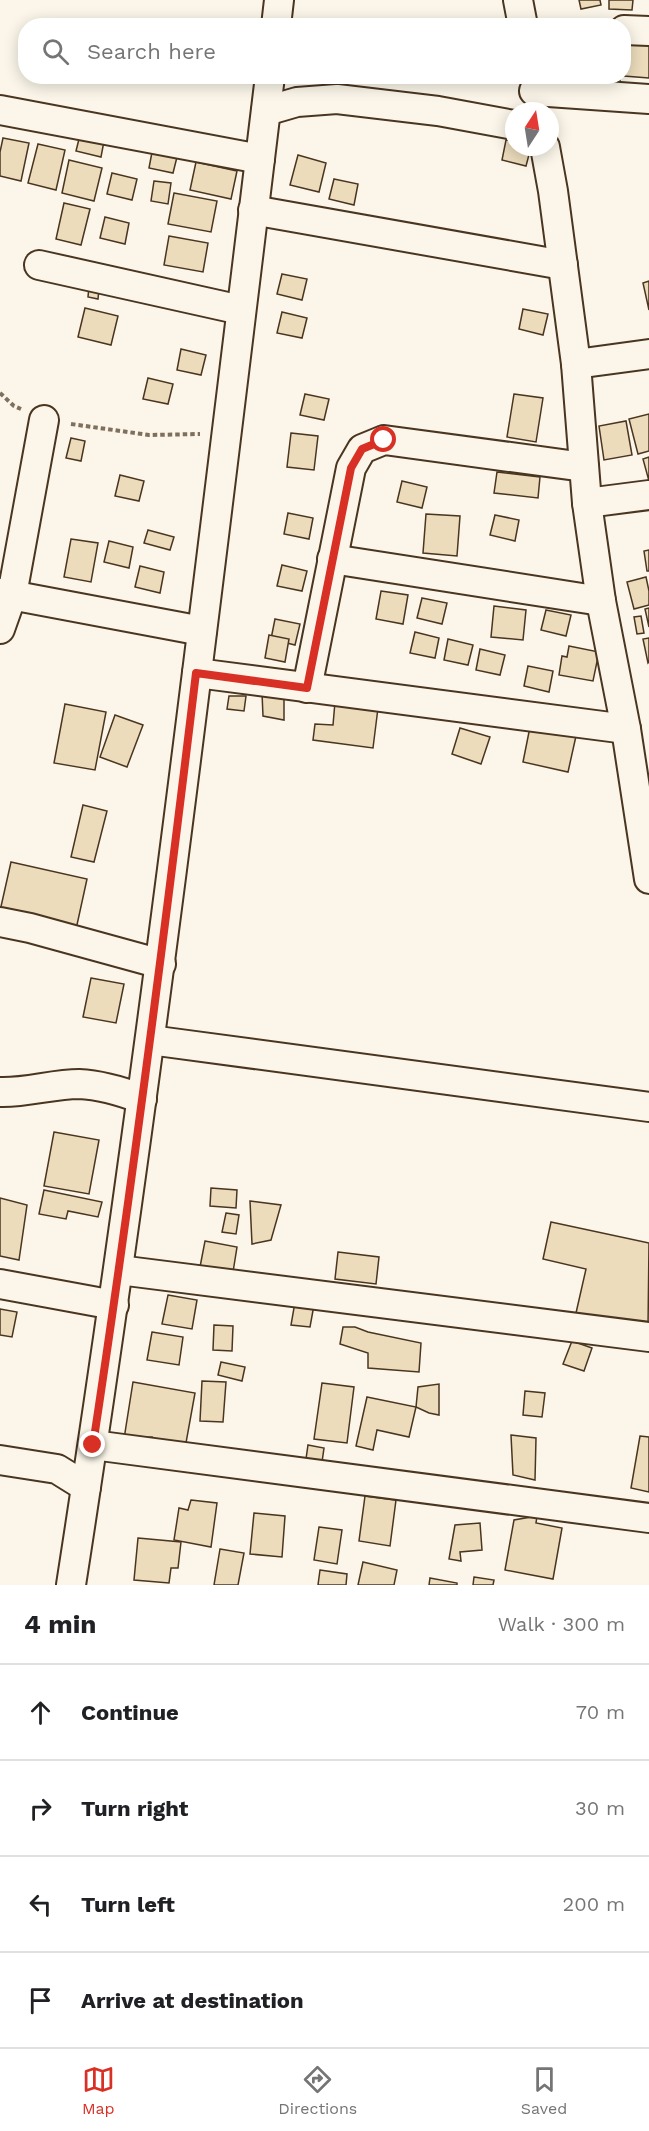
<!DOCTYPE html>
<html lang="en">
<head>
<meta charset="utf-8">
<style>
  :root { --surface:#fff; --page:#f2f2f2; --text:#202124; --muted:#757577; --line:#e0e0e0; --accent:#d93025 }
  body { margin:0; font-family:"Work Sans",sans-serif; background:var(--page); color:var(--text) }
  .compass { position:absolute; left:505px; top:102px; width:54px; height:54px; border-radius:50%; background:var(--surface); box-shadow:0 3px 15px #0003; rotate:12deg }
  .stop { position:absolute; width:18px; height:18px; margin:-14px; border:4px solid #d93025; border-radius:50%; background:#fff }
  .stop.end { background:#d93025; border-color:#fff; box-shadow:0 2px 6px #0008 }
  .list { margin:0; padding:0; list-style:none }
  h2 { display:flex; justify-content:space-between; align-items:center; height:78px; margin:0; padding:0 24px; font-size:26px }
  h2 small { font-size:20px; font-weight:400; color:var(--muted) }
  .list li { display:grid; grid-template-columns:39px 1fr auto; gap:18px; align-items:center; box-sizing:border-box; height:96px; padding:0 24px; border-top:2px solid var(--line) }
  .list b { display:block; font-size:22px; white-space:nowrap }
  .list em { font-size:20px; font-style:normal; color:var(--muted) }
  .icon { flex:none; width:33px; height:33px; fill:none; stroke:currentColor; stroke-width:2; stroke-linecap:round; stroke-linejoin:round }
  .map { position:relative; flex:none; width:649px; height:1585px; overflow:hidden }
  .search { position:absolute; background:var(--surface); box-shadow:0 3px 15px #0003; left:18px; right:18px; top:18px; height:66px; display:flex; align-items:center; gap:15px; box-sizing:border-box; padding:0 21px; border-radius:24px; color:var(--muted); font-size:22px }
  .sheet { height:462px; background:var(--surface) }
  nav { display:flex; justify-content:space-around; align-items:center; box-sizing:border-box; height:84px; border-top:2px solid var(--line); background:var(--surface); font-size:16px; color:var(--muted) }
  nav a { display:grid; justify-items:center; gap:3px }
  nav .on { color:var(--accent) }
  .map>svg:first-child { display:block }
  .building { fill:#ecdcbc; stroke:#4a3520; stroke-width:1.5 }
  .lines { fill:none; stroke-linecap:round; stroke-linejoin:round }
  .minor-casing { stroke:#4a3520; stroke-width:32 }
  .path { stroke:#7f6f5c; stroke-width:4; stroke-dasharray:4.5 3; stroke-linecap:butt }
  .minor { stroke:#fbf6e9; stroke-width:28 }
  .route { stroke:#d93025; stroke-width:8 }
</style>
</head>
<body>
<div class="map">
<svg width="649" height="1585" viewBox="0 0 649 1585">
  <rect width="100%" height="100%" fill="#fbf6e9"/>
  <!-- building -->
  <g class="building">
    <path d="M 579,0 L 600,0 L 601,5 L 581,9 Z"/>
    <path d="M 609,0 L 633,0 L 632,10 L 609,9 Z"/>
    <path d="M 626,41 L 649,43 L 649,78 L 624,76 Z"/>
    <path d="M 431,76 L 455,76 L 454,81 Z"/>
    <path d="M 565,76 L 620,76 L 620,82 L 564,80 Z"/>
    <path d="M 81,131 L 105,136 L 101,157 L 76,151 Z"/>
    <path d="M 3,138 L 29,143 L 21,181 L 0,176 L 0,152 Z"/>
    <path d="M 506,140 L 514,141 L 514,147 L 531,147 L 526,166 L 502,160 Z"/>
    <path d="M 38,144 L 65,150 L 56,190 L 28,183 Z"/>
    <path d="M 153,147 L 178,153 L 173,173 L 149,168 Z"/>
    <path d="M 298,155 L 326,163 L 319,192 L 290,185 Z"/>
    <path d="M 69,160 L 102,168 L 94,201 L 62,193 Z"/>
    <path d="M 196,162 L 237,171 L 231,199 L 190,190 Z"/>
    <path d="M 112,173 L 137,179 L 132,200 L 107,194 Z"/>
    <path d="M 334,179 L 358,184 L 354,205 L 329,199 Z"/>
    <path d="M 154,181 L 171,183 L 168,204 L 151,201 Z"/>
    <path d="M 174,193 L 217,201 L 211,232 L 168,224 Z"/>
    <path d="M 64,203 L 90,209 L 81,245 L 56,239 Z"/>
    <path d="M 105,217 L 129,223 L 125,244 L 100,238 Z"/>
    <path d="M 169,236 L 208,243 L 203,272 L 164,265 Z"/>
    <path d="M 282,274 L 307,279 L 302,300 L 277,294 Z"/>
    <path d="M 649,281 L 649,310 L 643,283 Z"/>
    <path d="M 89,286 L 99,288 L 98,299 L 88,297 Z"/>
    <path d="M 85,308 L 118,316 L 111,345 L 78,337 Z"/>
    <path d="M 523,309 L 548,314 L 543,335 L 519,329 Z"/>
    <path d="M 282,312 L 307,318 L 302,338 L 277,333 Z"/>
    <path d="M 181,349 L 206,355 L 201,375 L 177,370 Z"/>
    <path d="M 148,378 L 173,384 L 168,404 L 143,399 Z"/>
    <path d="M 305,394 L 329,399 L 324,420 L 300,415 Z"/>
    <path d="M 514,394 L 543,398 L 536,442 L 507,437 Z"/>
    <path d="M 649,414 L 649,451 L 638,454 L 629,419 Z"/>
    <path d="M 626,421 L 632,455 L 604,460 L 599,426 Z"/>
    <path d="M 291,433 L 318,436 L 314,470 L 287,467 Z"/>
    <path d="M 71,438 L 85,441 L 81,461 L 66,458 Z"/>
    <path d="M 649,457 L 649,481 L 643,459 Z"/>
    <path d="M 497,472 L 540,477 L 538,498 L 494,493 Z"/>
    <path d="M 120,475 L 144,481 L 139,501 L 115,496 Z"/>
    <path d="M 402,481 L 427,487 L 422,508 L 397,502 Z"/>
    <path d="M 288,513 L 313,518 L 309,539 L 284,534 Z"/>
    <path d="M 426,514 L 460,516 L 457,556 L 423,553 Z"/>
    <path d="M 495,515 L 519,520 L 515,541 L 490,535 Z"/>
    <path d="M 148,530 L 174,537 L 170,550 L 144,543 Z"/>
    <path d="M 71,539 L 98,543 L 91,582 L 64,577 Z"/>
    <path d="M 109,541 L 133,547 L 129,568 L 104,562 Z"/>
    <path d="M 649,550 L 649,571 L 647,571 L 644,551 Z"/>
    <path d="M 282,565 L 307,571 L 302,591 L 277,586 Z"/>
    <path d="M 140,566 L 164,572 L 160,593 L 135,587 Z"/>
    <path d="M 646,577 L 649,591 L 649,605 L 634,609 L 627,582 Z"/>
    <path d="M 381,591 L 408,595 L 403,624 L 376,619 Z"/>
    <path d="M 422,598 L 447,603 L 442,624 L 417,618 Z"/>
    <path d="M 494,606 L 526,610 L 523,640 L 491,637 Z"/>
    <path d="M 649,608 L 649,627 L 645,609 Z"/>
    <path d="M 546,610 L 571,615 L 566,636 L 541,630 Z"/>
    <path d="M 641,616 L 644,633 L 637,634 L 634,617 Z"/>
    <path d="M 275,619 L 300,624 L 295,645 L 271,639 Z"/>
    <path d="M 415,632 L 439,638 L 435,658 L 410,653 Z"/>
    <path d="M 269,635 L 289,639 L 285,662 L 265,658 Z"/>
    <path d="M 649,638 L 649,662 L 648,663 L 643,639 Z"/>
    <path d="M 448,639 L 473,645 L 468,665 L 444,660 Z"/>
    <path d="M 569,646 L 599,652 L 593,681 L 559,675 L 562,656 L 567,657 Z"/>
    <path d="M 480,649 L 505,655 L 500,675 L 476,670 Z"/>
    <path d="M 528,666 L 553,671 L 549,692 L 524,686 Z"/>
    <path d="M 262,693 L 284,698 L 284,720 L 263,716 Z"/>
    <path d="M 229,696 L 246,696 L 244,711 L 227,709 Z"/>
    <path d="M 335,702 L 378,708 L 373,748 L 313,740 L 315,724 L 333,725 Z"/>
    <path d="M 65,704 L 106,712 L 95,770 L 54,763 Z"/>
    <path d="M 115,715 L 143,725 L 127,767 L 100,757 Z"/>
    <path d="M 530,727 L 576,736 L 568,772 L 523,762 Z"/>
    <path d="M 460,728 L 490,737 L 481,764 L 452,754 Z"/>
    <path d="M 83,805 L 107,811 L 94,862 L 71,857 Z"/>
    <path d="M 11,862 L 87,879 L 75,934 L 0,911 Z"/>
    <path d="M 91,978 L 124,984 L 116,1023 L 83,1017 Z"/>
    <path d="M 54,1132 L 99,1140 L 89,1194 L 44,1186 Z"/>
    <path d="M 211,1188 L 237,1190 L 236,1208 L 210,1206 Z"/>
    <path d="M 44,1190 L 102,1202 L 98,1217 L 68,1211 L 66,1219 L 39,1214 Z"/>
    <path d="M 0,1198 L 27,1205 L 19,1260 L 0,1256 Z"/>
    <path d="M 250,1201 L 281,1205 L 271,1240 L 252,1244 Z"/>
    <path d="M 226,1213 L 239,1215 L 236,1234 L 222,1232 Z"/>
    <path d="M 551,1222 L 649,1243 L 648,1328 L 576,1313 L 586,1269 L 543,1259 Z"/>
    <path d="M 205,1241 L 237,1247 L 233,1272 L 200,1267 Z"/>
    <path d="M 338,1252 L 379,1257 L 376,1284 L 335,1279 Z"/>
    <path d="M 168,1295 L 197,1300 L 192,1329 L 162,1324 Z"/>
    <path d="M 295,1302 L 314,1305 L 310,1327 L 291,1325 Z"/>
    <path d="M 0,1309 L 17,1312 L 12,1337 L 0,1335 Z"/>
    <path d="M 214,1325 L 233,1326 L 232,1351 L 213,1350 Z"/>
    <path d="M 343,1327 L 355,1327 L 368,1332 L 421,1343 L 419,1372 L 368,1368 L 368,1353 L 340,1344 Z"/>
    <path d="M 152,1332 L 183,1337 L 179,1365 L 147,1360 Z"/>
    <path d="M 572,1341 L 592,1348 L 584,1371 L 563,1364 Z"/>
    <path d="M 221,1362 L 245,1367 L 242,1381 L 218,1375 Z"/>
    <path d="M 202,1381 L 226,1382 L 223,1422 L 200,1421 Z"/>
    <path d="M 133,1382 L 195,1393 L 184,1454 L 150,1448 L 152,1437 L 124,1439 Z"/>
    <path d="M 322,1383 L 354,1387 L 347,1443 L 314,1439 Z"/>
    <path d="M 439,1384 L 439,1415 L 429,1413 L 416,1407 L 418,1387 Z"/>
    <path d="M 525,1391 L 545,1393 L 542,1417 L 523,1415 Z"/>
    <path d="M 367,1397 L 416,1407 L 409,1437 L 377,1430 L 373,1450 L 356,1446 Z"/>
    <path d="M 511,1435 L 536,1438 L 535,1480 L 513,1475 Z"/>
    <path d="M 640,1436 L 649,1437 L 649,1492 L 631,1488 Z"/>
    <path d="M 308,1445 L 324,1448 L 322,1462 L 306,1459 Z"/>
    <path d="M 365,1496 L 396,1500 L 390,1546 L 359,1541 Z"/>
    <path d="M 191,1500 L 217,1503 L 211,1547 L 174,1540 L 179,1508 L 188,1510 Z"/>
    <path d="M 254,1513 L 285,1516 L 282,1557 L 250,1554 Z"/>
    <path d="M 537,1516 L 536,1523 L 562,1528 L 553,1579 L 505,1570 L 514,1520 Z"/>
    <path d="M 480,1523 L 482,1550 L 460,1552 L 461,1561 L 449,1559 L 455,1525 Z"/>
    <path d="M 319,1527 L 342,1530 L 337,1564 L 314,1560 Z"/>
    <path d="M 138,1538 L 181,1542 L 178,1568 L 171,1568 L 169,1583 L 134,1580 Z"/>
    <path d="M 220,1549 L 244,1553 L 238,1585 L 214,1585 Z"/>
    <path d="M 363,1562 L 397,1570 L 394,1585 L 358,1585 Z"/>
    <path d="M 320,1570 L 347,1574 L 346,1585 L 318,1585 Z"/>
    <path d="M 474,1577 L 494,1580 L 493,1585 L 473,1585 Z"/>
    <path d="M 430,1578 L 457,1583 L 457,1585 L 429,1585 Z"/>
  </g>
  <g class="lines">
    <defs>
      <g id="minor">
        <path d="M 518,0 L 523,26"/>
        <path d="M 276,26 L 279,0"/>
        <path d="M 624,30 L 649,31"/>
        <path d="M 534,91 L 649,99"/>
        <path d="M 0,110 L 260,159"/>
        <path d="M 266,111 L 297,102 L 337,99 L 438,111 L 514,125"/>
        <path d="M 545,147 L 553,191 L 576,364 L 587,503 L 601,601 L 626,729 L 649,879"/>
        <path d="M 253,210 L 563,265"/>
        <path d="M 39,265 L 241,310"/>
        <path d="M 576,364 L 649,354"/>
        <path d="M 587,503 L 649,495"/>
        <path d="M 332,559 L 601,601"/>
        <path d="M 0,593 L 202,631"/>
        <path d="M 0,629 L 12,595 L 44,420"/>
        <path d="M 197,673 L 626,729"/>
        <path d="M 307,688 L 351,468 L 362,449 L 384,440 L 584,467"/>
        <path d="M 0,922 L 30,928 L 161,964"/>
        <path d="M 150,1040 L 649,1107"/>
        <path d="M 0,1092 C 26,1093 53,1084 79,1084 C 101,1085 121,1091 142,1099"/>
        <path d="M 119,1270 L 649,1337"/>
        <path d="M 0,1284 L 114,1305"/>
        <path d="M 93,1445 L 649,1518"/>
        <path d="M 0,1460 L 57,1469 L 86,1487"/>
        <path d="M 71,1585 C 149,1084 209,580 270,76"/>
      </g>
    </defs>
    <!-- minor casing -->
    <use href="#minor" class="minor-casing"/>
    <!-- path -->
    <g class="path">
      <path d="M 0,393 L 14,406 L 21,409"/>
      <path d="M 71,424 L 149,435 L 200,434"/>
    </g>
    <!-- minor -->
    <use href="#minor" class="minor"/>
  </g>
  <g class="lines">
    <!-- route -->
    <path class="route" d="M 93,1445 C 132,1188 165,931 196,673 L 307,688 L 351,468 L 362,449 L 384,440"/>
  </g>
</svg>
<svg class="compass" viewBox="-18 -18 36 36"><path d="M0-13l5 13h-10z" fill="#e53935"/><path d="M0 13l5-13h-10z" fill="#757577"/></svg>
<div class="stop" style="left:384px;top:440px"></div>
<div class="stop end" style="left:93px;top:1445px"></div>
<div class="search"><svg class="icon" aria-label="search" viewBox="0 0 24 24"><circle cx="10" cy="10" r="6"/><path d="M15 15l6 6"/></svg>Search here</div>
</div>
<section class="sheet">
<h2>4 min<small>Walk · 300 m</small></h2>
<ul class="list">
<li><svg class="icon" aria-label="ahead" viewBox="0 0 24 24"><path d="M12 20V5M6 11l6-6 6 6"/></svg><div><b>Continue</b></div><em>70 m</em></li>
<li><svg class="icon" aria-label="right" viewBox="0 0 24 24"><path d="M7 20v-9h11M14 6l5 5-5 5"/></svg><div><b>Turn right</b></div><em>30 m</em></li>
<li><svg class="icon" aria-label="left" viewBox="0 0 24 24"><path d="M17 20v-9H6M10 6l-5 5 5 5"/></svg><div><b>Turn left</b></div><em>200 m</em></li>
<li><svg class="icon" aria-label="arrive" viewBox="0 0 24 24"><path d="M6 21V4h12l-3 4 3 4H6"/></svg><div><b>Arrive at destination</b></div></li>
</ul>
</section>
<nav>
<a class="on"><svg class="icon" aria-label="map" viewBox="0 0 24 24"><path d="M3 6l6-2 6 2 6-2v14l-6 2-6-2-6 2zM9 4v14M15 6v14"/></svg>Map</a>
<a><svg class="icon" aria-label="directions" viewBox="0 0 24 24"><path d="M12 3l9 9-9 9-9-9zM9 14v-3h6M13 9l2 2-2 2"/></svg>Directions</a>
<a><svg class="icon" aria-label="saved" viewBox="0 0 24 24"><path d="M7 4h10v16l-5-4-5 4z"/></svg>Saved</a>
</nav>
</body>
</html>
